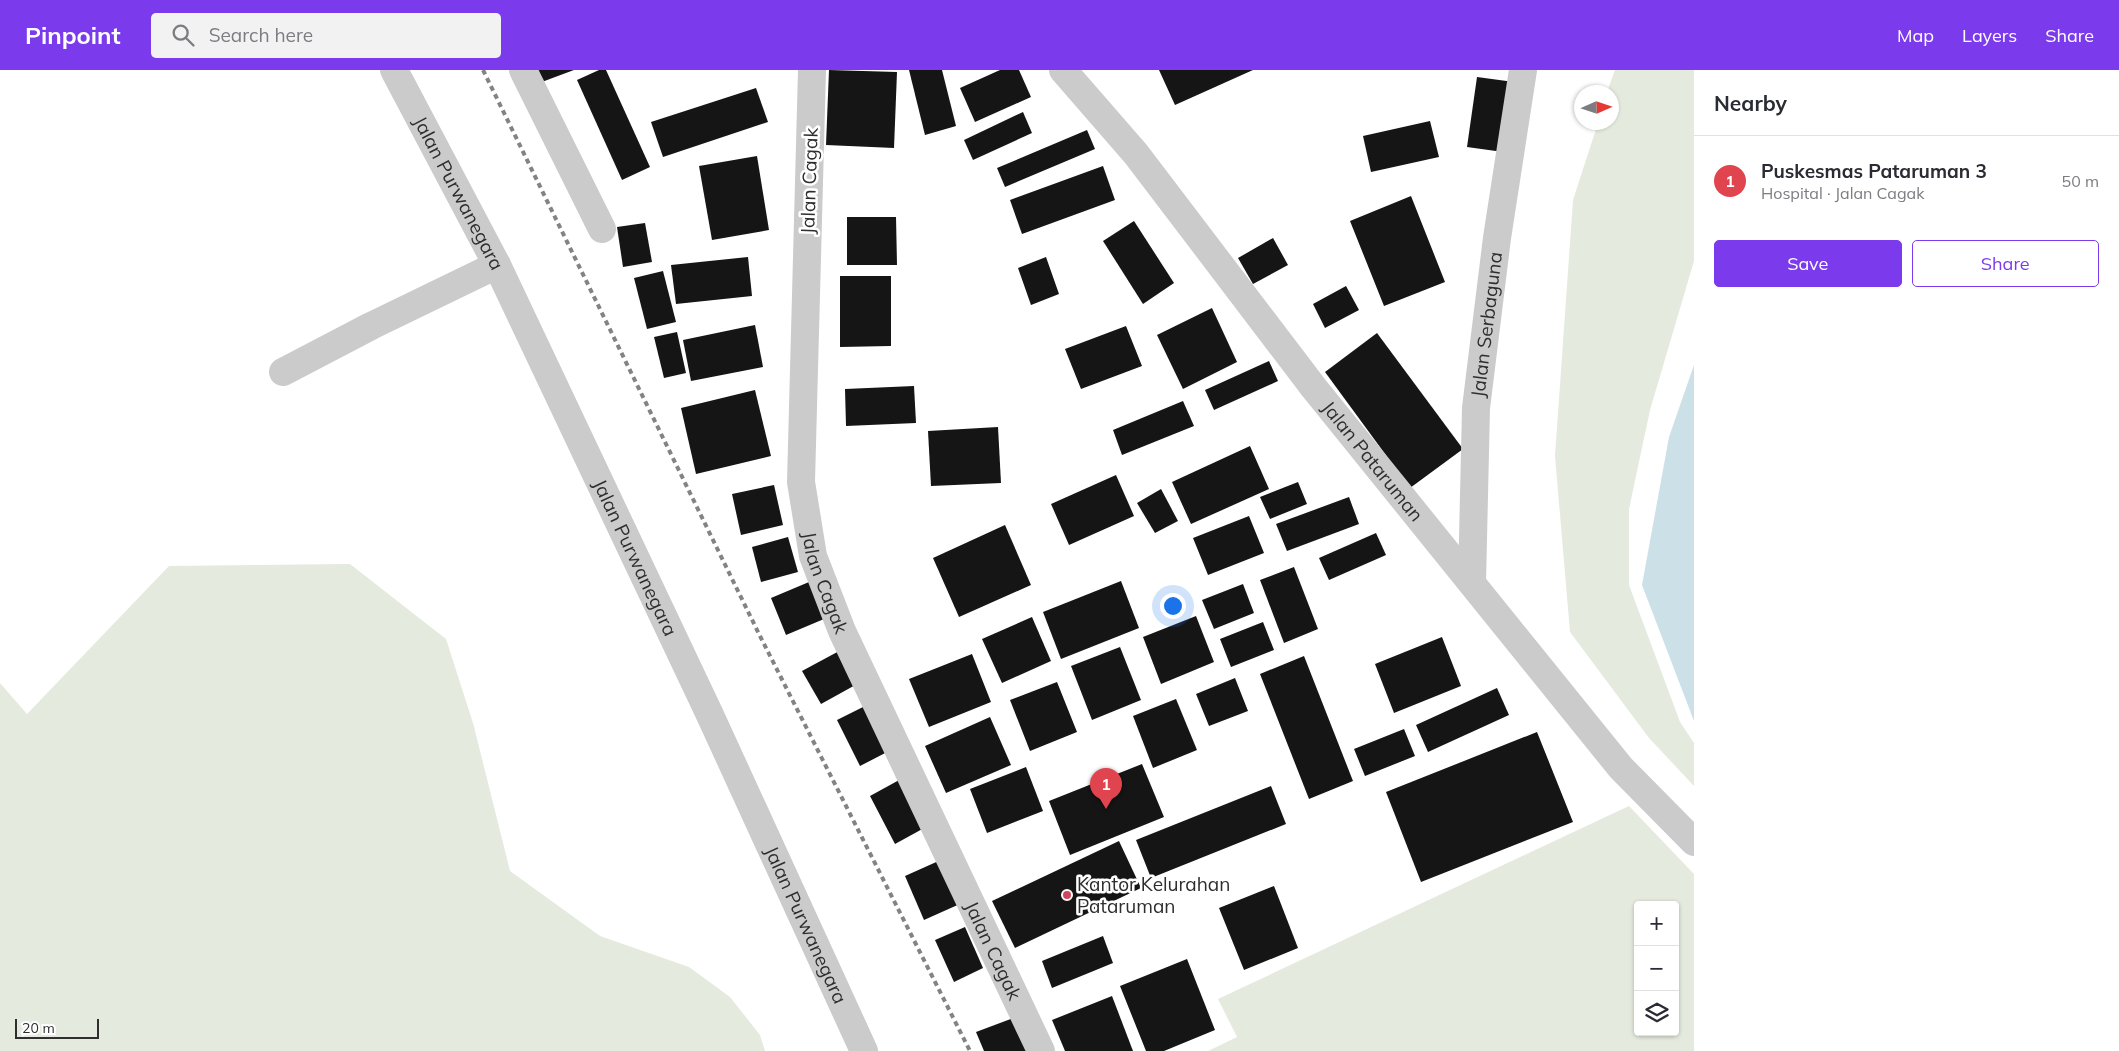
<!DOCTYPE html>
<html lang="en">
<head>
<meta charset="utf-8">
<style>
  :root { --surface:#fff; --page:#f2f2f3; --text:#2b2b33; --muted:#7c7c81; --line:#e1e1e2; --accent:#7c3aed }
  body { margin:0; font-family:Mulish,sans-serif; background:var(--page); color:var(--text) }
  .controls { position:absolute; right:15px; bottom:15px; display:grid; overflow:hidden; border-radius:5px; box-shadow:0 1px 4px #0004 }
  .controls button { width:45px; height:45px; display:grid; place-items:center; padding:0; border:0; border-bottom:1px solid var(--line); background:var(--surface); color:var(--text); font:25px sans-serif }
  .compass { position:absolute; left:1574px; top:15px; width:45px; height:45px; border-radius:50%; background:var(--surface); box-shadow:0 1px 4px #0004; rotate:87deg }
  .scale { position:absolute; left:15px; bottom:12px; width:84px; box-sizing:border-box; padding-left:5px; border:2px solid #2e2e2e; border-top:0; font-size:14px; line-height:18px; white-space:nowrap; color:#2e2e2e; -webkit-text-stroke:4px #fff; paint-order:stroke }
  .you { position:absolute; left:1172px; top:535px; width:18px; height:18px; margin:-12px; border:4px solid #fff; border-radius:50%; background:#1a73e8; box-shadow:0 0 0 8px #1a73e833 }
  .badge { display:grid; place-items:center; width:32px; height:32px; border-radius:50%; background:var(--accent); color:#fff; font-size:16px; font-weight:700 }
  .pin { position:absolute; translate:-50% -41px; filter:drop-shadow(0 1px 2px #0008) }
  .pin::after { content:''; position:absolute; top:26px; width:18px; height:15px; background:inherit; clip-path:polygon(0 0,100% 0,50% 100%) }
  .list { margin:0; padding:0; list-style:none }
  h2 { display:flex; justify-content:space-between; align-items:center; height:65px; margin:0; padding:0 20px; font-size:21px }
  h2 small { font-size:16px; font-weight:400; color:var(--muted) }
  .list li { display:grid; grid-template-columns:32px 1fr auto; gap:15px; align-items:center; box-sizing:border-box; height:90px; padding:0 20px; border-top:1px solid var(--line) }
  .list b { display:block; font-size:19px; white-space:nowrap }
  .list p { margin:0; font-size:16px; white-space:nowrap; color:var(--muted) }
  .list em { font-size:16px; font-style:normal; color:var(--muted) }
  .actions { display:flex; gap:10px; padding:15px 20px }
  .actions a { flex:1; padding:11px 0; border:1px solid var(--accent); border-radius:5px; text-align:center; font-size:18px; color:var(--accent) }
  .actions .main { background:var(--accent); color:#fff }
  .icon { flex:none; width:28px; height:28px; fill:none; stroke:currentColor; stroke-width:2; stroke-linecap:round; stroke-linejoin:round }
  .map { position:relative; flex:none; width:1694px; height:981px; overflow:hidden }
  header { display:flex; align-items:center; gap:30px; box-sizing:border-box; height:70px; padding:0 25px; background:var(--accent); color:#fff }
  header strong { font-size:24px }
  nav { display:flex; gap:28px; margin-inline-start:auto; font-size:18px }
  .search { width:350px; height:45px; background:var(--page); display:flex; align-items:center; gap:12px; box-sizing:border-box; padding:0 18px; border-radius:5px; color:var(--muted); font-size:19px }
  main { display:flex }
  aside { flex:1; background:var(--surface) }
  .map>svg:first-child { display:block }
  .green { fill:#e5eade; fill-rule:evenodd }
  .water { fill:#cce0e7 }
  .building { fill:#151515 }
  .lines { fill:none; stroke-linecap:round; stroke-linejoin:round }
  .minor { stroke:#cbcbcb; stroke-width:28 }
  .rail { stroke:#838383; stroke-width:4; stroke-dasharray:5 4; stroke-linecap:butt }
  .poi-dot { fill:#d1455d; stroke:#fff; stroke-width:2 }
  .labels { text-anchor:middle; stroke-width:5; stroke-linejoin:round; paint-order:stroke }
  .street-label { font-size:19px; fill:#2e2e2e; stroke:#fff }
  .poi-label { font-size:19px; fill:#2e2e2e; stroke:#fff; text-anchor:start }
</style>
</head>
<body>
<header>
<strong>Pinpoint</strong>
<div class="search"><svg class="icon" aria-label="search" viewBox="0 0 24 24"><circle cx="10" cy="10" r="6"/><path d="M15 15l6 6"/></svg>Search here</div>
<nav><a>Map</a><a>Layers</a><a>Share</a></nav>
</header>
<main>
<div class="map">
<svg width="1694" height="981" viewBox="0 0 1694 981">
  <rect width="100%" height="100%" fill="#fff"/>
  <!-- green -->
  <g class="green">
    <path d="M 1615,0 L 1694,0 L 1694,191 L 1650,340 L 1629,439 L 1629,515 L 1680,652 L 1694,673 L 1694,716 L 1649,668 L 1570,562 L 1555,386 L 1573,130 L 1598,53 L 1612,52 L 1612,22 L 1607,22 Z"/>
    <path d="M 350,494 L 446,569 L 473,653 L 510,801 L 600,866 L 689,897 L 730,927 L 760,965 L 765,981 L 0,981 L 0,613 L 27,644 L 169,496 Z"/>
    <path d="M 1629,736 L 1694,804 L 1694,981 L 1208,981 L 1237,967 L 1218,929 ZM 1638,835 L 1675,835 L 1675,962 L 1638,962 Z"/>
  </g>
  <!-- water -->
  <path class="water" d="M 1694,295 L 1694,651 L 1642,515 L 1669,367 Z"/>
  <!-- building -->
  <g class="building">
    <path d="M 516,0 L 574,0 L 523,19 Z"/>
    <path d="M 599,0 L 606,0 L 650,97 L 622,110 L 577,10 Z"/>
    <path d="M 829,0 L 897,2 L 894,78 L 826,75 Z"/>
    <path d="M 909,0 L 942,0 L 956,56 L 925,65 Z"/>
    <path d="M 1000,0 L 1019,0 L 1031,27 L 975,52 L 960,18 Z"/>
    <path d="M 1159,0 L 1253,0 L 1175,35 Z"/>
    <path d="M 1477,7 L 1514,12 L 1503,82 L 1467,77 Z"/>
    <path d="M 756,18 L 768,52 L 663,87 L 651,52 Z"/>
    <path d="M 1023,42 L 1032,63 L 973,90 L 964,70 Z"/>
    <path d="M 1430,51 L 1439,87 L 1371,102 L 1363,66 Z"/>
    <path d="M 1087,60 L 1095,79 L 1005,117 L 997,98 Z"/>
    <path d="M 757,86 L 769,160 L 712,170 L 699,96 Z"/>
    <path d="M 1103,96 L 1115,130 L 1022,164 L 1010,130 Z"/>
    <path d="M 1411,126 L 1445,212 L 1384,236 L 1350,151 Z"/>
    <path d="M 847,147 L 896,147 L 897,195 L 847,195 Z"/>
    <path d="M 1134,151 L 1174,213 L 1143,234 L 1103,171 Z"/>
    <path d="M 645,153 L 652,192 L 623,197 L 617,157 Z"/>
    <path d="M 1273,168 L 1288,195 L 1253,214 L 1238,188 Z"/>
    <path d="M 748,187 L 752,226 L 676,234 L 671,195 Z"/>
    <path d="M 1046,187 L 1059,224 L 1031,235 L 1018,198 Z"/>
    <path d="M 663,201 L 676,252 L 647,259 L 634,208 Z"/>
    <path d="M 840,206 L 891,206 L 891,276 L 840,277 Z"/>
    <path d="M 1346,216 L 1359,240 L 1325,258 L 1313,234 Z"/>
    <path d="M 1212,238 L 1237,292 L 1183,319 L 1157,265 Z"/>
    <path d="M 755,255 L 763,297 L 691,311 L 683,270 Z"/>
    <path d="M 1126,256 L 1142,296 L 1081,319 L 1065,279 Z"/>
    <path d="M 677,262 L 686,303 L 664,308 L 654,267 Z"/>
    <path d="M 1377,263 L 1463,379 L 1410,418 L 1325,302 Z"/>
    <path d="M 1269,291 L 1278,311 L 1214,340 L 1205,320 Z"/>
    <path d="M 914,316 L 916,353 L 846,356 L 845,319 Z"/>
    <path d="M 755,320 L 771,386 L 696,404 L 681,338 Z"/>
    <path d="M 1183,331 L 1194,356 L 1122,385 L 1113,360 Z"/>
    <path d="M 998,357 L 1001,413 L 931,416 L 928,361 Z"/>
    <path d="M 1250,376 L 1269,419 L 1191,454 L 1172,412 Z"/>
    <path d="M 1116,405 L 1134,446 L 1069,475 L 1051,434 Z"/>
    <path d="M 1298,412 L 1307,434 L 1270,449 L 1260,427 Z"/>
    <path d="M 774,415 L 783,455 L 741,465 L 732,424 Z"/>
    <path d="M 1161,419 L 1178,451 L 1155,463 L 1137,433 Z"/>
    <path d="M 1349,427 L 1359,454 L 1287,481 L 1276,454 Z"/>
    <path d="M 1249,446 L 1264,483 L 1208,505 L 1193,468 Z"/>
    <path d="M 1005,455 L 1031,515 L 959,547 L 933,488 Z"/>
    <path d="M 1376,463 L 1386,485 L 1329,510 L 1319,488 Z"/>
    <path d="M 788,467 L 798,502 L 761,512 L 752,477 Z"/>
    <path d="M 1294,497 L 1318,559 L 1284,573 L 1260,510 Z"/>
    <path d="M 1121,511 L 1139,558 L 1061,589 L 1043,542 Z"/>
    <path d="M 809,512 L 824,549 L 786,565 L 771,528 Z"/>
    <path d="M 1243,514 L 1254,543 L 1214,559 L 1202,530 Z"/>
    <path d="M 1196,546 L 1214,592 L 1161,614 L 1143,567 Z"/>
    <path d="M 1032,547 L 1051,591 L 1002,613 L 982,569 Z"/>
    <path d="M 1263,552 L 1274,580 L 1231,597 L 1220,569 Z"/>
    <path d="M 1442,567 L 1461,616 L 1394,643 L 1375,594 Z"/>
    <path d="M 1120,577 L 1141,630 L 1092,650 L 1071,596 Z"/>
    <path d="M 841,580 L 859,613 L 821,634 L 802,601 Z"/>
    <path d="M 972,584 L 991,632 L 929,657 L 909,609 Z"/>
    <path d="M 1304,586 L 1353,711 L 1309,729 L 1260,604 Z"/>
    <path d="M 1235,608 L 1248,641 L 1209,656 L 1196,624 Z"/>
    <path d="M 1057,612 L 1077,662 L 1030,681 L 1010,630 Z"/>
    <path d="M 1497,618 L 1509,645 L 1428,682 L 1416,655 Z"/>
    <path d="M 1176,629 L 1197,680 L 1153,698 L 1133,646 Z"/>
    <path d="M 869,634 L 891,680 L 860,696 L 837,650 Z"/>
    <path d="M 990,647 L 1011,695 L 946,723 L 925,676 Z"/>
    <path d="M 1404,659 L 1415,686 L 1365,706 L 1354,679 Z"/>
    <path d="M 1537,662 L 1573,752 L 1421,812 L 1386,722 Z"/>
    <path d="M 1142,694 L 1164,747 L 1070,785 L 1049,731 Z"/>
    <path d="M 1026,697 L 1043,741 L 987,763 L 970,719 Z"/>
    <path d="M 901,709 L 926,757 L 895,774 L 870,726 Z"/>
    <path d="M 1271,716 L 1286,754 L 1151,808 L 1136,770 Z"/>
    <path d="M 1119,771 L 1141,818 L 1015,878 L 992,831 Z"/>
    <path d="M 943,789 L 962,833 L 924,850 L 905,806 Z"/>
    <path d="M 1274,816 L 1298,878 L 1244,900 L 1219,838 Z"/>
    <path d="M 965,857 L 983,898 L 954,912 L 935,870 Z"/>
    <path d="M 1103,866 L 1113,893 L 1052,918 L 1042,891 Z"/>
    <path d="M 1187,889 L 1215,960 L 1164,981 L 1146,981 L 1120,916 Z"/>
    <path d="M 1112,926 L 1133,981 L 1065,981 L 1052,950 Z"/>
    <path d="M 1019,946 L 1033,981 L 984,981 L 976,962 Z"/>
  </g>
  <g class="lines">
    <!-- minor -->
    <g class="minor">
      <path id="s1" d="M 394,0 L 497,195 L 710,645 L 864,981"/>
      <path d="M 523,0 L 602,159"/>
      <path id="s2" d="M 812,0 L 801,412 L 813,486 L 842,561 L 1041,981"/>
      <path id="s3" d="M 1063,0 L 1136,84 L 1314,318 L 1621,698 L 1694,772"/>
      <path d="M 283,302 L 371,256 L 497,195"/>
      <path id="s4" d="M 1472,513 L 1476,338 L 1497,168 L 1523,0"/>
    </g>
    <!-- rail -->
    <path class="rail" d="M 483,0 L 760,566 L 970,981"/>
  </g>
  <!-- markers -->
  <circle class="poi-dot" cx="1067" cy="825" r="5"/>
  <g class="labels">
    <!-- street labels -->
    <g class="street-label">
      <text transform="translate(809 111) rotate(-88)" y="7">Jalan Cagak</text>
      <text dy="7" stroke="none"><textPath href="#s1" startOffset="139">Jalan Purwanegara</textPath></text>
      <text dy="7" stroke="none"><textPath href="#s4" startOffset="259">Jalan Serbaguna</textPath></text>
      <text dy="7" stroke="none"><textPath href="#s3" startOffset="499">Jalan Pataruman</textPath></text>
      <text dy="7" stroke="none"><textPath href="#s1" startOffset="544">Jalan Purwanegara</textPath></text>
      <text dy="7" stroke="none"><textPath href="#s2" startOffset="516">Jalan Cagak</textPath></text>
      <text dy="7" stroke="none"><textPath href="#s1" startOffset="949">Jalan Purwanegara</textPath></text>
      <text dy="7" stroke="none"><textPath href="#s2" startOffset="921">Jalan Cagak</textPath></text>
    </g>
    <!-- poi labels -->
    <g class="poi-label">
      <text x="1077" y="821">Kantor Kelurahan<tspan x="1077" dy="22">Pataruman</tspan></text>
    </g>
  </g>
</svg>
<div class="controls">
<button>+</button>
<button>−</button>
<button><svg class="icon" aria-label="layers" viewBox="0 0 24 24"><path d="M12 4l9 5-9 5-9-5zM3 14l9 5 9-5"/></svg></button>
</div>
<svg class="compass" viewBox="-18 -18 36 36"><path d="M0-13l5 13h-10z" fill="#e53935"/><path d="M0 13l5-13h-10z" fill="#7c7c81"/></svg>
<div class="scale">20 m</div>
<div class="you"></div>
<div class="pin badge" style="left:1106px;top:739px;background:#e0444e">1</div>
</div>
<aside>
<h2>Nearby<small></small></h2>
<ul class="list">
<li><span class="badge" style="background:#e0444e">1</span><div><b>Puskesmas Pataruman 3</b><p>Hospital · Jalan Cagak</p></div><em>50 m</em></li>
</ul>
<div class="actions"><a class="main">Save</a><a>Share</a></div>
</aside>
</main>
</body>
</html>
